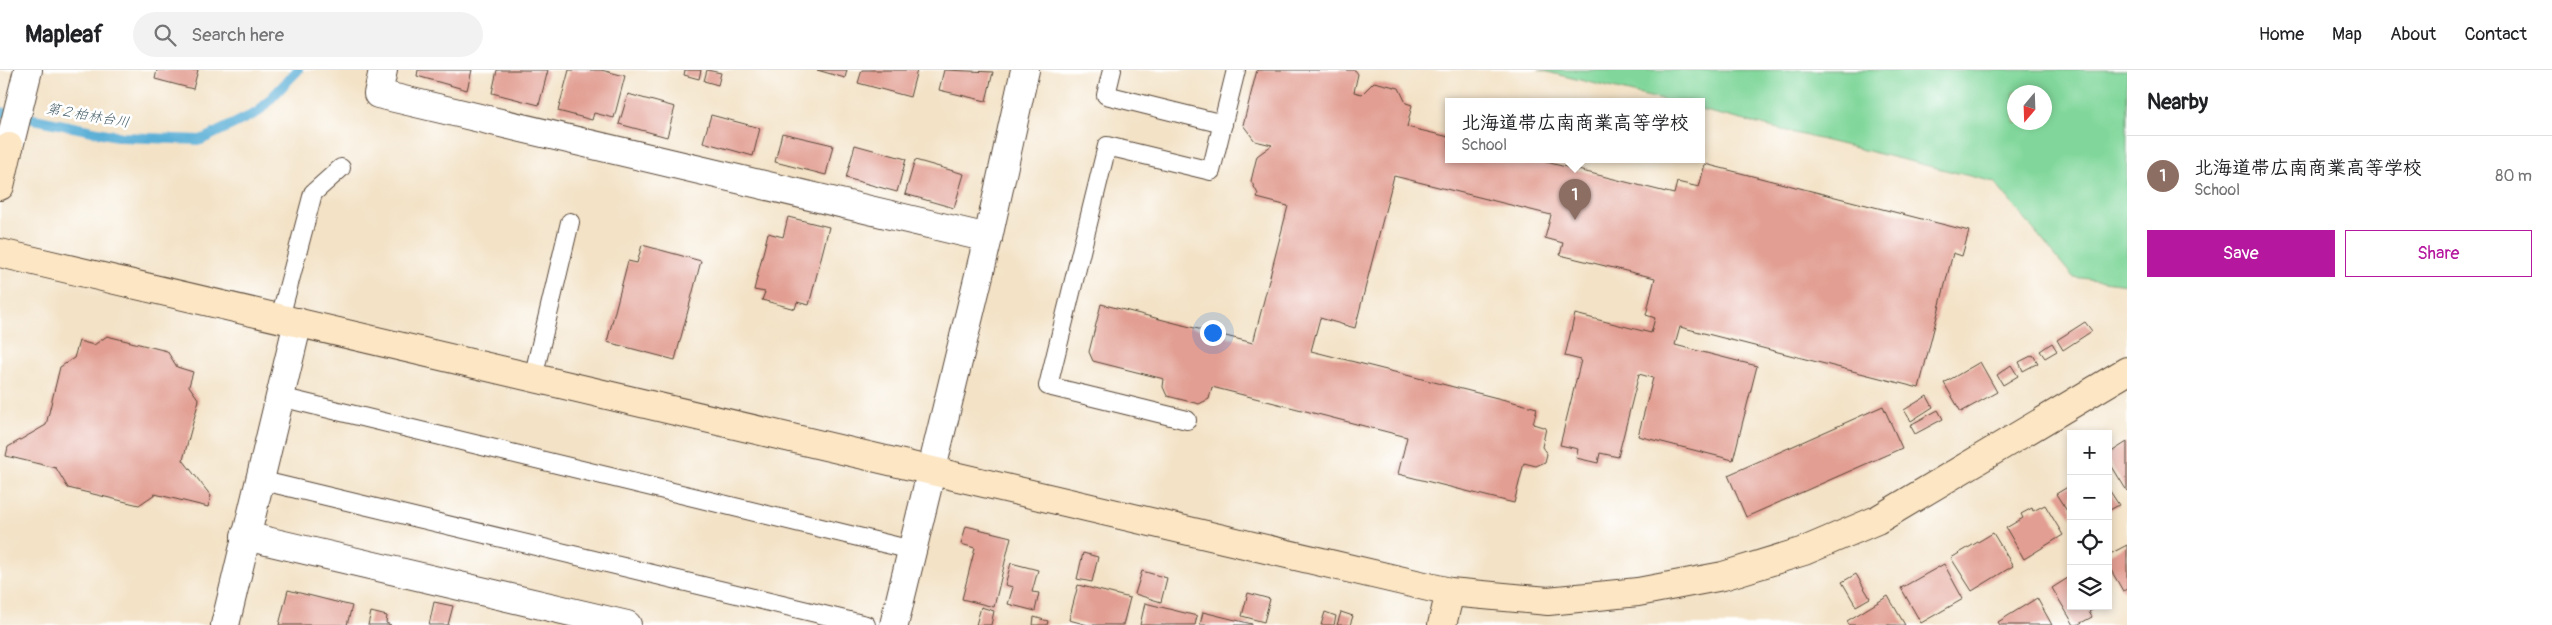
<!DOCTYPE html>
<html lang="en">
<head>
<meta charset="utf-8">
<style>
  :root { --surface:#fff; --page:#f2f2f2; --text:#202124; --muted:#757577; --line:#e0e0e0; --accent:#b5179e }
  body { margin:0; font-family:Pangolin,"Klee One",sans-serif; background:var(--page); color:var(--text) }
  .controls { position:absolute; right:15px; bottom:15px; display:grid; overflow:hidden; border-radius:0px; box-shadow:0 2px 8px #0003 }
  .controls button { width:45px; height:45px; display:grid; place-items:center; padding:0; border:0; border-bottom:1px solid var(--line); background:var(--surface); color:var(--text); font:25px sans-serif }
  .compass { position:absolute; left:2007px; top:15px; width:45px; height:45px; border-radius:50%; background:var(--surface); box-shadow:0 2px 8px #0003; rotate:199deg }
  .you { position:absolute; left:1212px; top:262px; width:18px; height:18px; margin:-12px; border:4px solid #fff; border-radius:50%; background:#1a73e8; box-shadow:0 0 0 8px #1a73e833 }
  .badge { display:grid; place-items:center; width:32px; height:32px; border-radius:50%; background:var(--accent); color:#fff; font-size:16px; font-weight:700 }
  .pin { position:absolute; translate:-50% -41px; filter:drop-shadow(0 1px 2px #0008) }
  .pin::after { content:''; position:absolute; top:26px; width:18px; height:15px; background:inherit; clip-path:polygon(0 0,100% 0,50% 100%) }
  .popup { position:absolute; left:1445px; top:28px; width:260px; height:65px; box-sizing:border-box; display:grid; place-content:center; border-radius:0px; background:var(--surface); filter:drop-shadow(0 1px 4px #0005); font-size:16px; white-space:nowrap; color:var(--muted) }
  .popup b { font-size:19px; color:var(--text) }
  .popup::after { content:''; position:absolute; left:50%; top:100%; margin-left:-10px; border:10px solid transparent; border-top-color:var(--surface) }
  .list { margin:0; padding:0; list-style:none }
  h2 { display:flex; justify-content:space-between; align-items:center; height:65px; margin:0; padding:0 20px; font-size:21px }
  h2 small { font-size:16px; font-weight:400; color:var(--muted) }
  .list li { display:grid; grid-template-columns:32px 1fr auto; gap:15px; align-items:center; box-sizing:border-box; height:80px; padding:0 20px; border-top:1px solid var(--line) }
  .list b { display:block; font-size:19px; white-space:nowrap }
  .list p { margin:0; font-size:16px; white-space:nowrap; color:var(--muted) }
  .list em { font-size:16px; font-style:normal; color:var(--muted) }
  .actions { display:flex; gap:10px; padding:15px 20px }
  .actions a { flex:1; padding:11px 0; border:1px solid var(--accent); border-radius:0px; text-align:center; font-size:18px; color:var(--accent) }
  .actions .main { background:var(--accent); color:#fff }
  .icon { flex:none; width:28px; height:28px; fill:none; stroke:currentColor; stroke-width:2; stroke-linecap:round; stroke-linejoin:round }
  .map { position:relative; flex:none; width:2127px; height:555px; overflow:hidden }
  header { display:flex; align-items:center; gap:30px; box-sizing:border-box; height:70px; padding:0 25px; background:var(--surface); border-bottom:1px solid var(--line) }
  header strong { font-size:24px }
  nav { display:flex; gap:28px; margin-inline-start:auto; font-size:18px }
  .search { width:350px; height:45px; background:var(--page); display:flex; align-items:center; gap:12px; box-sizing:border-box; padding:0 18px; border-radius:28px; color:var(--muted); font-size:19px }
  main { display:flex }
  aside { flex:1; background:var(--surface) }
  .map>svg:first-child { display:block }
  .green { fill:#81d79b; stroke:#5e805c; fill-rule:evenodd }
  .lines { fill:none; stroke-linecap:round; stroke-linejoin:round }
  .stream { stroke:#5aafd6; stroke-width:10 }
  .building { fill:#e29e92 }
  .lane-casing { stroke:#574637; stroke-width:20 }
  .street-casing { stroke:#574637; stroke-width:30 }
  .secondary-casing { stroke:#574637; stroke-width:30 }
  .lane { stroke:#fff; stroke-width:18 }
  .street { stroke:#fff; stroke-width:28 }
  .secondary { stroke:#fce6c4; stroke-width:28 }
  .labels { text-anchor:middle; stroke-width:5; stroke-linejoin:round; paint-order:stroke }
  .water-label { font-size:14px; font-style:italic; fill:#475f68; stroke:#fff }
</style>
</head>
<body>
<header>
<strong>Mapleaf</strong>
<div class="search"><svg class="icon" aria-label="search" viewBox="0 0 24 24"><circle cx="10" cy="10" r="6"/><path d="M15 15l6 6"/></svg>Search here</div>
<nav><a>Home</a><a>Map</a><a>About</a><a>Contact</a></nav>
</header>
<main>
<div class="map">
<svg width="2127" height="555" viewBox="0 0 2127 555">
  <rect width="100%" height="100%" fill="#fff"/>
  <filter id="ink" filterUnits="userSpaceOnUse"><feTurbulence type="fractalNoise" baseFrequency=".02" numOctaves="2"/><feDisplacementMap in="SourceGraphic" scale="10" xChannelSelector="R" yChannelSelector="G"/><feConvolveMatrix kernelMatrix="1 2 1 2 8 2 1 2 1" color-interpolation-filters="sRGB"/></filter>
  <filter id="wash" filterUnits="userSpaceOnUse"><feTurbulence type="fractalNoise" baseFrequency=".0096" numOctaves="4" result="noise"/><feDisplacementMap in="SourceGraphic" scale="20" xChannelSelector="R" yChannelSelector="G"/><feGaussianBlur stdDeviation="1.12" result="paint"/><feColorMatrix in="noise" values="0 0 0 0 0 0 0 0 0 0 0 0 0 0 0 0 0 1.4 0 .05"/><feComposite in="paint" operator="in"/></filter>
  <g filter="url(#wash)">
    <rect width="100%" height="100%" fill="#f3e2c6"/>
    <!-- green -->
    <path class="green" d="M 1539,0 L 2127,0 L 2127,214 L 2073,207 L 1994,112 L 1701,40 L 1701,31 L 1666,31 ZM 2014,22 L 2044,22 L 2044,52 L 2014,52 Z"/>
    <g class="lines">
      <!-- stream -->
      <path class="stream" d="M 0,42 L 122,67 L 201,70 L 258,42 L 298,0"/>
    </g>
    <g id="blocks">
      <!-- building -->
      <g class="building">
        <path d="M 157,0 L 198,0 L 193,19 L 155,9 Z"/>
        <path d="M 418,0 L 472,0 L 467,20 L 417,6 Z"/>
        <path d="M 497,0 L 548,0 L 539,35 L 492,23 Z"/>
        <path d="M 569,0 L 601,0 L 625,6 L 614,48 L 594,43 L 592,50 L 558,41 Z"/>
        <path d="M 685,0 L 701,0 L 699,9 L 684,5 Z"/>
        <path d="M 707,0 L 721,3 L 718,15 L 704,11 Z"/>
        <path d="M 817,0 L 847,0 L 845,8 Z"/>
        <path d="M 862,0 L 917,0 L 910,27 L 858,13 Z"/>
        <path d="M 944,0 L 993,2 L 986,31 L 939,20 Z"/>
        <path d="M 1257,0 L 1355,0 L 1358,4 L 1354,22 L 1362,24 L 1374,12 L 1399,18 L 1406,33 L 1412,35 L 1407,57 L 1449,67 L 1449,89 L 1534,89 L 1674,124 L 1677,112 L 1699,117 L 1705,94 L 1969,161 L 1962,186 L 1953,183 L 1919,318 L 1680,257 L 1675,275 L 1757,296 L 1733,390 L 1638,366 L 1653,308 L 1639,304 L 1618,387 L 1600,383 L 1598,393 L 1576,388 L 1578,379 L 1560,375 L 1581,290 L 1565,286 L 1575,244 L 1651,263 L 1655,248 L 1646,245 L 1655,208 L 1560,185 L 1563,173 L 1545,168 L 1551,145 L 1394,106 L 1355,258 L 1320,248 L 1311,281 L 1537,338 L 1533,354 L 1546,358 L 1542,377 L 1547,384 L 1545,392 L 1536,396 L 1524,393 L 1514,433 L 1398,404 L 1407,367 L 1212,317 L 1209,329 L 1199,334 L 1167,326 L 1163,317 L 1164,309 L 1093,291 L 1089,282 L 1101,234 L 1253,273 L 1288,136 L 1257,128 L 1258,124 L 1251,111 L 1257,86 L 1272,75 L 1255,71 L 1243,55 Z"/>
        <path d="M 628,24 L 675,37 L 667,67 L 619,54 Z"/>
        <path d="M 711,45 L 760,58 L 753,86 L 703,72 Z"/>
        <path d="M 782,63 L 833,75 L 826,105 L 775,92 Z"/>
        <path d="M 855,75 L 906,89 L 897,122 L 846,108 Z"/>
        <path d="M 915,90 L 964,104 L 954,138 L 905,124 Z"/>
        <path d="M 788,147 L 829,157 L 809,235 L 797,232 L 795,239 L 762,230 L 765,222 L 754,220 L 768,163 L 783,167 Z"/>
        <path d="M 642,175 L 701,191 L 675,290 L 607,272 L 628,191 L 637,193 Z"/>
        <path d="M 2085,252 L 2092,261 L 2063,280 L 2057,270 Z"/>
        <path d="M 107,266 L 167,281 L 177,297 L 193,302 L 189,316 L 199,330 L 183,390 L 211,426 L 208,437 L 155,424 L 139,435 L 68,418 L 56,398 L 6,386 L 8,377 L 46,355 L 60,297 L 74,288 L 79,271 L 94,275 Z"/>
        <path d="M 2052,273 L 2057,281 L 2045,288 L 2040,281 Z"/>
        <path d="M 2033,285 L 2038,293 L 2023,301 L 2019,292 Z"/>
        <path d="M 1980,292 L 1997,322 L 1961,342 L 1944,313 Z"/>
        <path d="M 2011,295 L 2018,306 L 2003,315 L 1997,305 Z"/>
        <path d="M 1927,326 L 1933,337 L 1911,351 L 1904,340 Z"/>
        <path d="M 1883,336 L 1902,378 L 1746,447 L 1728,405 Z"/>
        <path d="M 1938,340 L 1943,349 L 1915,364 L 1910,355 Z"/>
        <path d="M 2127,372 L 2127,421 L 2108,390 L 2108,384 Z"/>
        <path d="M 2071,415 L 2071,447 L 2056,424 Z"/>
        <path d="M 2108,418 L 2119,435 L 2108,441 Z"/>
        <path d="M 2045,435 L 2063,465 L 2024,489 L 2006,458 L 2023,448 L 2021,444 L 2032,438 L 2033,441 Z"/>
        <path d="M 966,456 L 1011,467 L 994,537 L 962,529 L 975,478 L 961,474 Z"/>
        <path d="M 1993,463 L 2013,496 L 1972,521 L 1951,488 Z"/>
        <path d="M 2127,475 L 2127,519 L 2123,521 L 2108,495 L 2108,485 Z"/>
        <path d="M 1083,483 L 1098,487 L 1092,512 L 1077,509 Z"/>
        <path d="M 1011,493 L 1038,500 L 1032,522 L 1039,523 L 1035,541 L 1008,534 L 1013,517 L 1005,515 Z"/>
        <path d="M 1944,494 L 1963,529 L 1921,553 L 1901,518 Z"/>
        <path d="M 1142,501 L 1167,508 L 1161,532 L 1135,524 Z"/>
        <path d="M 1856,504 L 1870,528 L 1856,536 L 1842,512 Z"/>
        <path d="M 2071,506 L 2071,536 L 2098,536 L 2089,542 L 2092,547 L 2077,555 L 2074,555 L 2052,518 Z"/>
        <path d="M 1078,515 L 1130,528 L 1123,555 L 1088,555 L 1069,550 Z"/>
        <path d="M 288,520 L 352,536 L 347,555 L 279,555 Z"/>
        <path d="M 1248,523 L 1270,529 L 1264,552 L 1242,546 Z"/>
        <path d="M 1888,526 L 1905,555 L 1849,555 L 1847,551 Z"/>
        <path d="M 2037,528 L 2052,555 L 2000,555 L 1998,552 Z"/>
        <path d="M 434,532 L 453,536 L 448,555 L 429,555 Z"/>
        <path d="M 1145,533 L 1197,546 L 1195,555 L 1140,555 Z"/>
        <path d="M 981,537 L 994,541 L 991,555 L 976,555 Z"/>
        <path d="M 371,542 L 387,546 L 386,553 L 391,555 L 368,555 Z"/>
        <path d="M 1203,542 L 1252,554 L 1252,555 L 1200,555 Z"/>
        <path d="M 1325,542 L 1336,546 L 1334,555 L 1321,555 Z"/>
        <path d="M 1341,542 L 1353,546 L 1350,555 L 1337,555 Z"/>
        <path d="M 1034,547 L 1048,551 L 1047,555 L 1033,555 Z"/>
      </g>
    </g>
  </g>
  <g filter="url(#ink)">
    <use href="#blocks" fill-opacity="0" stroke="#574637" stroke-width="1"/>
    <g class="lines">
      <defs>
        <g id="lane">
          <path d="M 1112,0 L 1106,25 L 1223,54"/>
          <path d="M 280,248 L 313,123 L 341,98"/>
          <path d="M 533,308 L 570,152"/>
          <path d="M 280,327 L 912,480"/>
          <path d="M 1187,350 L 1048,316 L 1107,76 L 1211,101 L 1236,0"/>
          <path d="M 259,410 L 866,555"/>
        </g>
        <g id="street">
          <path d="M 383,0 L 378,24 L 988,168"/>
          <path d="M 9,77 L 28,0"/>
          <path d="M 245,466 L 627,555"/>
          <path d="M 225,555 L 298,252"/>
          <path d="M 894,555 L 988,168 L 1025,0"/>
        </g>
        <g id="secondary">
          <path d="M 0,116 L 9,77"/>
          <path d="M 0,183 L 1450,522 L 1548,531 L 1638,522 L 1723,506 L 1804,481 L 1877,450 L 2127,301"/>
          <path d="M 1442,555 L 1450,522"/>
        </g>
      </defs>
      <!-- lane casing -->
      <use href="#lane" class="lane-casing"/>
      <!-- street casing -->
      <use href="#street" class="street-casing"/>
      <!-- secondary casing -->
      <use href="#secondary" class="secondary-casing"/>
      <!-- lane -->
      <use href="#lane" class="lane"/>
      <!-- street -->
      <use href="#street" class="street"/>
      <!-- secondary -->
      <use href="#secondary" class="secondary"/>
    </g>
  </g>
  <g class="labels">
    <!-- water labels -->
    <g class="water-label">
      <text transform="translate(88 45) rotate(10)" y="5">第２柏林台川</text>
    </g>
  </g>
</svg>
<div class="controls">
<button>+</button>
<button>−</button>
<button><svg class="icon" aria-label="locate" viewBox="0 0 24 24"><circle cx="12" cy="12" r="6"/><path d="M12 2v4M12 18v4M2 12h4M18 12h4"/></svg></button>
<button><svg class="icon" aria-label="layers" viewBox="0 0 24 24"><path d="M12 4l9 5-9 5-9-5zM3 14l9 5 9-5"/></svg></button>
</div>
<svg class="compass" viewBox="-18 -18 36 36"><path d="M0-13l5 13h-10z" fill="#e53935"/><path d="M0 13l5-13h-10z" fill="#757577"/></svg>
<div class="you"></div>
<div class="pin badge" style="left:1575px;top:150px;background:#8d6e63">1</div>
<div class="popup"><b>北海道帯広南商業高等学校</b>School</div>
</div>
<aside>
<h2>Nearby<small></small></h2>
<ul class="list">
<li><span class="badge" style="background:#8d6e63">1</span><div><b>北海道帯広南商業高等学校</b><p>School</p></div><em>80 m</em></li>
</ul>
<div class="actions"><a class="main">Save</a><a>Share</a></div>
</aside>
</main>
</body>
</html>
